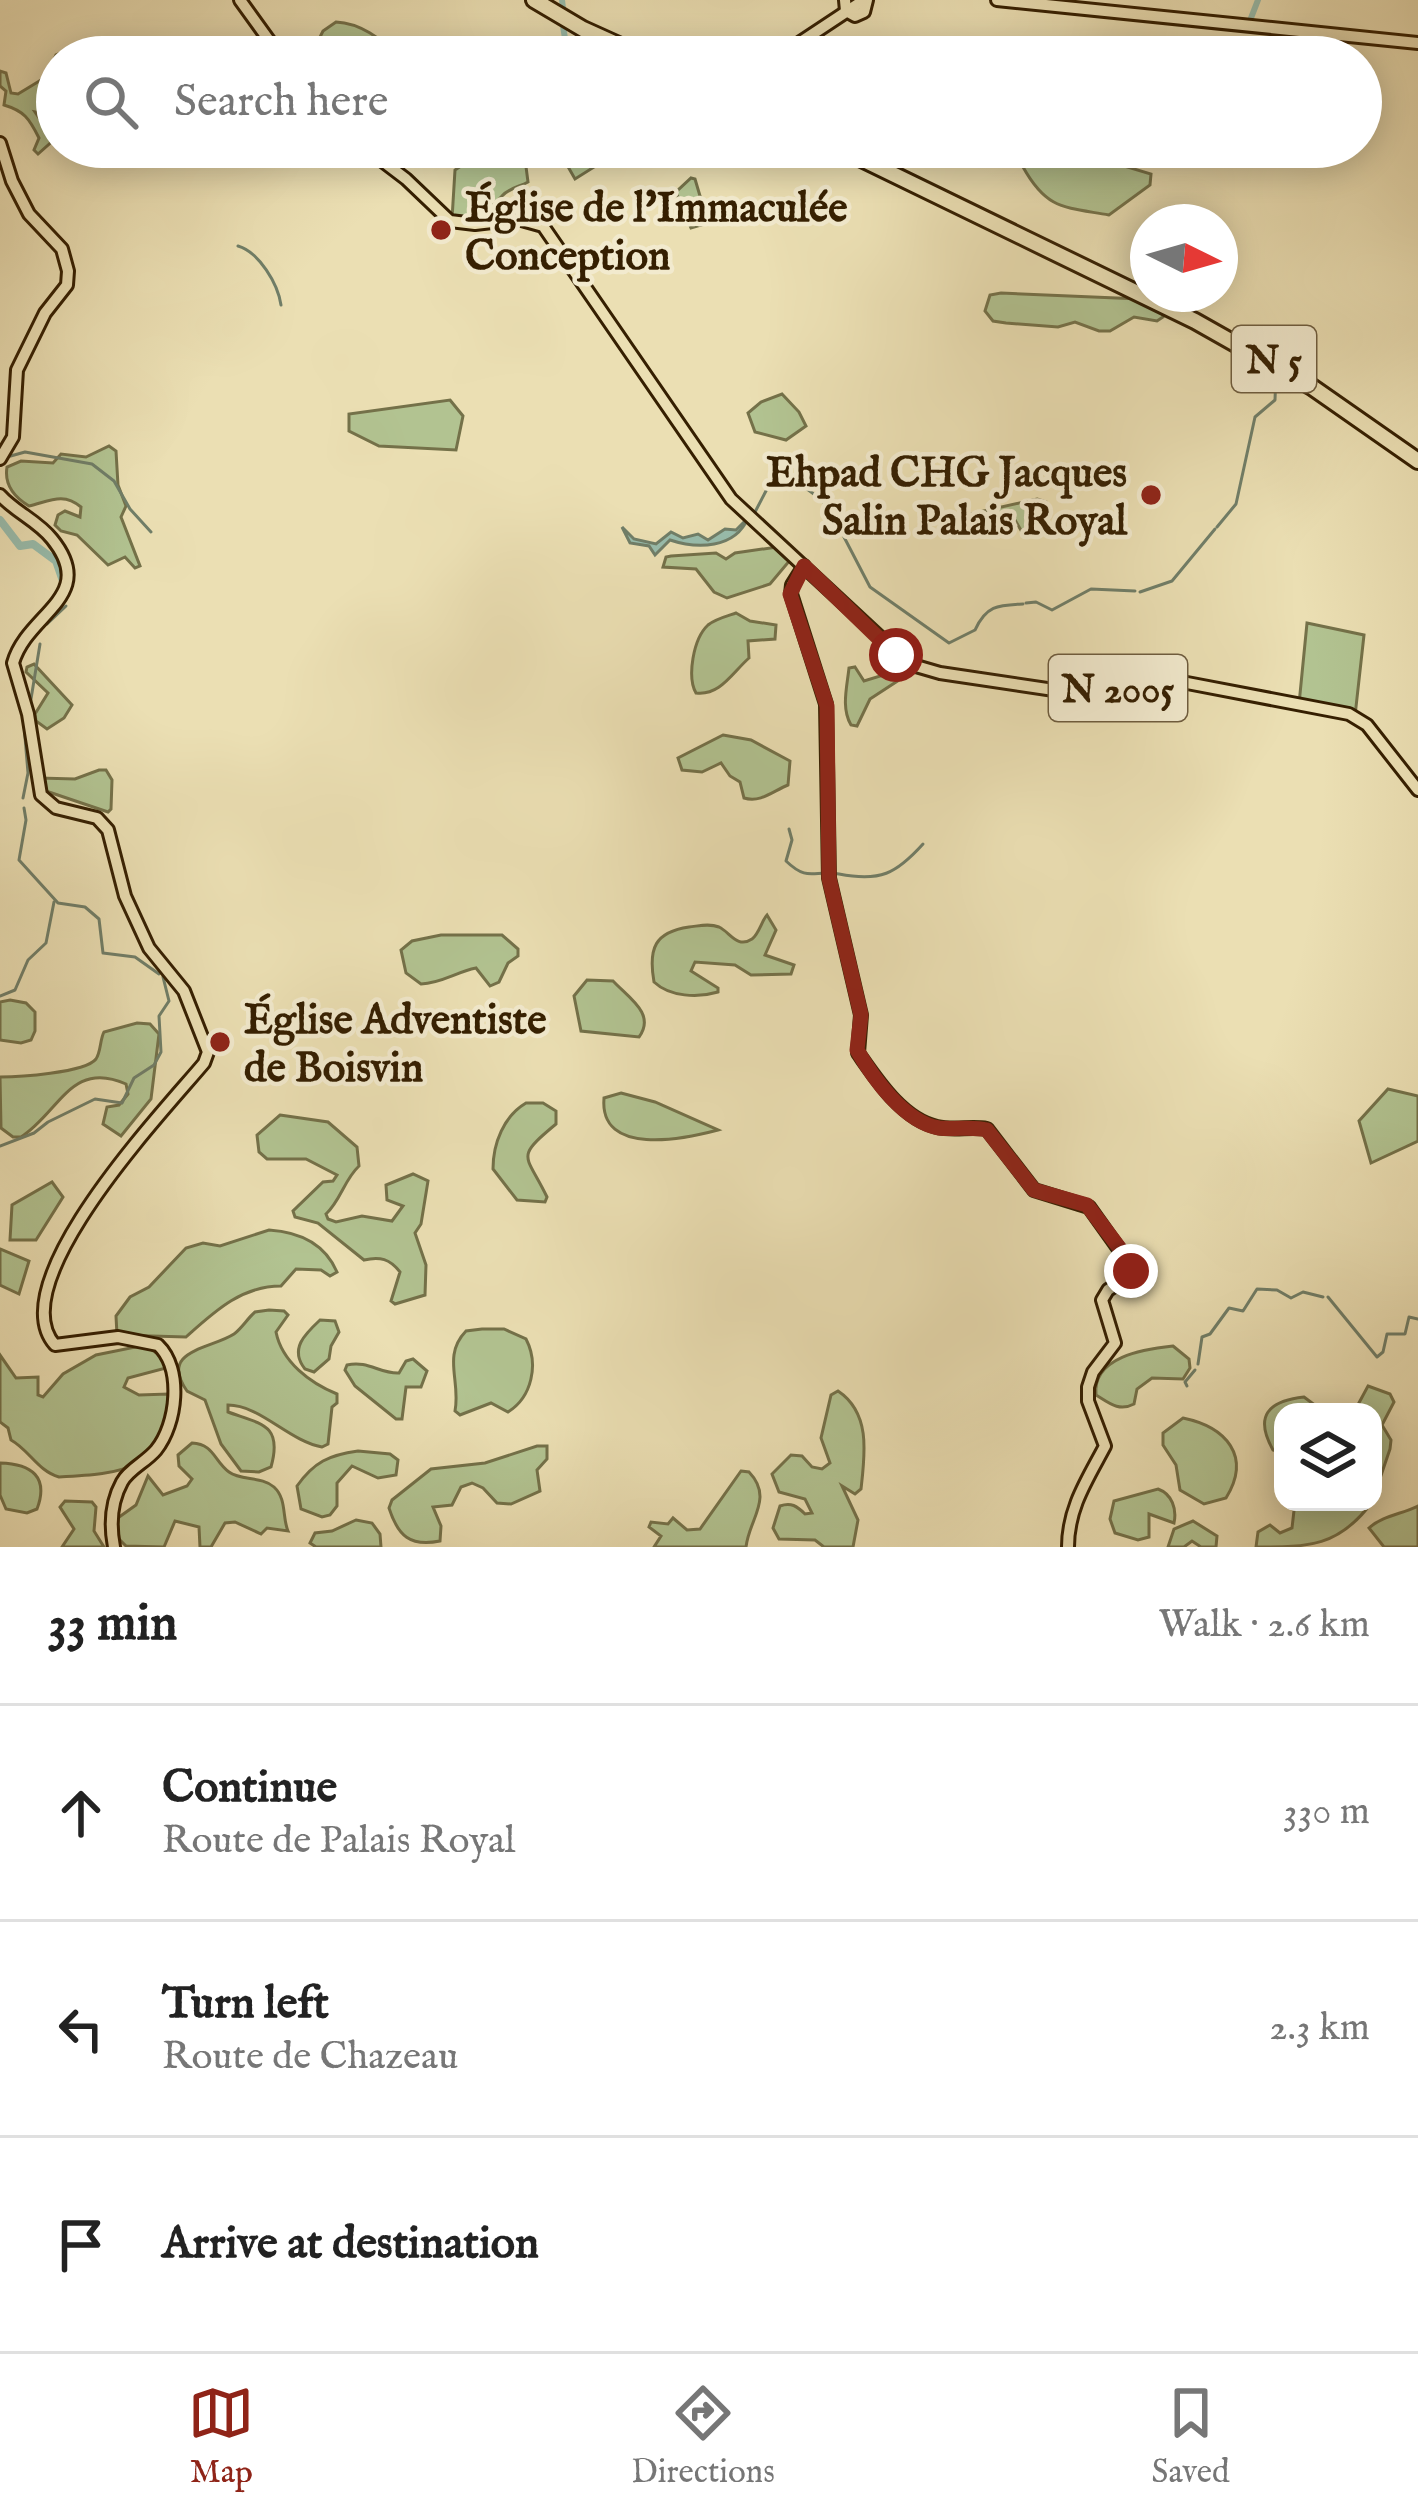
<!DOCTYPE html>
<html lang="en">
<head>
<meta charset="utf-8">
<style>
  :root { --surface:#fff; --page:#f6f6f6; --text:#222; --muted:#767676; --line:#e0e0e0; --accent:#8f2418 }
  body { margin:0; font-family:"IM FELL English",serif; background:var(--page); color:var(--text) }
  .controls { position:absolute; right:36px; bottom:36px; display:grid; overflow:hidden; border-radius:24px; box-shadow:0 6px 30px #0003 }
  .controls button { width:108px; height:108px; display:grid; place-items:center; padding:0; border:0; border-bottom:3px solid var(--line); background:var(--surface); color:var(--text); font:60px sans-serif }
  .compass { position:absolute; left:1130px; top:204px; width:108px; height:108px; border-radius:50%; background:var(--surface); box-shadow:0 6px 30px #0003; rotate:95deg }
  .stop { position:absolute; width:36px; height:36px; margin:-27px; border:9px solid #8f2418; border-radius:50%; background:#fff }
  .stop.end { background:#8f2418; border-color:#fff; box-shadow:0 3px 12px #0008 }
  .list { margin:0; padding:0; list-style:none }
  h2 { display:flex; justify-content:space-between; align-items:center; height:156px; margin:0; padding:0 48px; font-size:51px }
  h2 small { font-size:39px; font-weight:400; color:var(--muted) }
  .list li { display:grid; grid-template-columns:78px 1fr auto; gap:36px; align-items:center; box-sizing:border-box; height:216px; padding:0 48px; border-top:3px solid var(--line) }
  .list b { display:block; font-size:45px; white-space:nowrap }
  .list p { margin:0; font-size:39px; white-space:nowrap; color:var(--muted) }
  .list em { font-size:39px; font-style:normal; color:var(--muted) }
  .icon { flex:none; width:66px; height:66px; fill:none; stroke:currentColor; stroke-width:2; stroke-linecap:round; stroke-linejoin:round }
  .map { position:relative; flex:none; width:1418px; height:1547px; overflow:hidden }
  .search { position:absolute; background:var(--surface); box-shadow:0 6px 30px #0003; left:36px; right:36px; top:36px; height:132px; display:flex; align-items:center; gap:30px; box-sizing:border-box; padding:0 42px; border-radius:66px; color:var(--muted); font-size:45px }
  .sheet { height:804px; background:var(--surface) }
  nav { display:flex; justify-content:space-around; align-items:center; box-sizing:border-box; height:168px; border-top:3px solid var(--line); background:var(--surface); font-size:33px; color:var(--muted) }
  nav a { display:grid; justify-items:center; gap:6px }
  nav .on { color:var(--accent) }
  .map>svg:first-child { display:block }
  .green { fill:#b2c391; stroke:#747149; stroke-width:3 }
  .water { fill:#98bdad; stroke:#707e68; stroke-width:3 }
  .lines { fill:none; stroke-linecap:round; stroke-linejoin:round }
  .stream { stroke:#707e68; stroke-width:3 }
  .canal { stroke:#98bdad; stroke-width:6 }
  .river { stroke:#98bdad; stroke-width:8 }
  .major-casing { stroke:#351f01; stroke-width:16 }
  .highway-casing { stroke:#351f01; stroke-width:20 }
  .major { stroke:#ebdfb3; stroke-width:10 }
  .highway { stroke:#ebdfb3; stroke-width:14 }
  .route { stroke:#8f2418; stroke-width:15 }
  .poi-dot { fill:#8f2418; stroke:#f2eace; stroke-width:4.5 }
  .labels { text-anchor:middle; stroke-width:9; stroke-linejoin:round; paint-order:stroke }
  .shield { fill:#f2eace; stroke:#6e5c3e; stroke-width:3 }
  .shield-label { font-size:39px; font-weight:bold; fill:#351f01 }
  .poi-label { font-size:42px; font-weight:bold; fill:#351f01; stroke:#f2eace; text-anchor:start }
</style>
</head>
<body>
<div class="map">
<svg width="1418" height="1547" viewBox="0 0 1418 1547">
  <rect width="100%" height="100%" fill="#ebdfb3"/>
  <filter id="stains"><feTurbulence type="fractalNoise" baseFrequency=".00167" numOctaves="4"/><feColorMatrix values="0 0 0 0 .2 0 0 0 0 .09 0 0 0 0 .02 0 0 0 .5 -.17"/></filter>
  <radialGradient id="worn" r=".72"><stop offset=".6" stop-color="#630" stop-opacity="0"/><stop offset="1" stop-color="#630" stop-opacity=".3"/></radialGradient>
  <!-- green -->
  <g class="green">
    <path d="M 336,22 C 358,23 384,38 395,57 L 310,57 L 323,31 Z"/>
    <path d="M 65,51 L 72,57 L 57,57 L 57,104 L 46,104 L 45,114 L 35,112 L 46,128 L 57,130 L 57,137 L 38,154 L 34,150 L 39,138 C 29,118 24,111 4,105 L 6,91 L 0,86 L 0,71 L 6,73 L 11,93 L 18,94 L 46,77 L 56,55 Z"/>
    <path d="M 565,147 L 616,147 L 618,152 L 575,179 L 559,151 Z"/>
    <path d="M 1043,147 L 1061,147 L 1151,174 L 1150,185 L 1109,215 C 1064,207 1047,210 1023,167 L 1025,157 Z"/>
    <path d="M 510,148 L 525,159 L 528,182 C 519,187 509,188 502,196 C 487,211 476,226 452,219 L 455,170 L 473,158 Z"/>
    <path d="M 691,178 L 695,179 L 708,223 L 691,228 L 676,192 Z"/>
    <path d="M 1001,293 L 1140,299 L 1163,311 L 1163,317 L 1157,321 L 1134,317 L 1110,331 L 1099,331 L 1075,322 L 1058,327 L 1006,323 L 993,321 L 985,311 L 990,295 Z"/>
    <path d="M 782,394 L 799,412 L 806,426 L 786,440 L 755,432 L 748,413 L 761,402 Z"/>
    <path d="M 450,400 L 463,416 L 456,450 L 379,446 L 349,431 L 349,414 Z"/>
    <path d="M 109,446 L 116,451 L 118,485 L 126,506 L 121,517 L 140,566 L 135,568 L 125,557 L 108,565 L 77,535 L 61,531 L 55,525 L 58,515 L 65,511 L 80,517 L 81,507 C 63,492 50,501 29,506 C 14,497 4,485 7,467 L 21,461 L 53,463 L 61,454 L 86,457 Z"/>
    <path d="M 1037,499 L 1046,502 L 1047,506 L 1036,511 L 1034,531 L 1022,532 L 1015,520 L 976,527 L 970,514 Z"/>
    <path d="M 777,547 L 791,559 L 770,584 L 727,598 L 714,592 L 696,569 L 663,567 L 666,557 L 671,556 L 716,553 L 726,559 L 735,553 Z"/>
    <path d="M 736,613 L 750,621 L 776,625 L 775,639 L 748,641 L 749,658 C 732,673 720,696 696,693 C 687,677 693,639 708,625 C 715,619 727,616 736,613 Z"/>
    <path d="M 1307,623 L 1364,635 L 1355,716 L 1299,704 Z"/>
    <path d="M 34,664 L 72,705 L 64,718 L 47,729 L 36,721 L 35,714 L 48,693 L 26,672 L 27,667 Z"/>
    <path d="M 855,667 L 864,681 L 893,672 L 900,675 L 899,680 L 870,699 L 857,726 L 851,725 C 841,708 847,687 849,668 Z"/>
    <path d="M 723,735 L 751,740 L 790,761 L 788,785 C 773,791 761,803 744,798 L 740,782 L 730,776 L 721,763 L 702,772 L 682,770 L 678,758 Z"/>
    <path d="M 99,770 L 106,770 L 112,780 L 111,809 L 108,812 L 43,790 L 40,778 L 75,779 Z"/>
    <path d="M 767,915 L 776,930 L 765,955 L 794,965 L 791,974 L 751,975 L 735,965 L 695,962 L 691,971 L 718,988 L 718,992 C 698,998 670,997 654,982 C 648,948 655,932 689,927 C 699,926 709,923 719,927 C 730,932 737,949 752,939 C 759,934 762,920 767,915 Z"/>
    <path d="M 441,935 L 502,935 L 518,949 L 518,956 L 508,963 L 499,982 L 490,986 L 476,968 C 456,972 442,983 421,984 L 406,973 L 401,950 L 412,941 Z"/>
    <path d="M 587,980 L 613,981 C 629,998 656,1014 639,1037 L 581,1031 L 574,996 Z"/>
    <path d="M 10,1000 L 26,1003 L 35,1012 L 35,1031 L 31,1040 L 21,1043 L 0,1040 L 0,1002 Z"/>
    <path d="M 137,1023 L 150,1024 L 159,1034 L 151,1099 L 121,1136 L 103,1124 L 107,1107 L 119,1105 L 128,1094 L 126,1084 C 71,1059 59,1113 21,1137 L 13,1137 L 1,1128 L 0,1077 C 17,1077 85,1073 96,1059 C 101,1052 100,1039 104,1032 Z"/>
    <path d="M 1388,1089 L 1418,1096 L 1418,1141 L 1371,1163 L 1359,1121 Z"/>
    <path d="M 621,1093 L 655,1102 L 718,1130 C 684,1139 599,1157 604,1098 Z"/>
    <path d="M 526,1103 L 543,1103 L 556,1111 L 556,1124 C 514,1159 526,1153 547,1197 L 545,1202 L 517,1200 L 493,1169 C 493,1143 504,1116 526,1103 Z"/>
    <path d="M 280,1115 L 328,1122 L 357,1147 L 359,1166 C 344,1180 341,1200 326,1214 L 328,1219 L 336,1222 L 362,1216 L 392,1221 L 403,1206 L 387,1200 L 386,1185 L 413,1174 L 428,1181 L 421,1224 L 415,1233 L 426,1265 L 425,1295 L 395,1304 L 391,1301 L 400,1272 C 390,1259 380,1256 364,1260 L 318,1223 L 295,1217 L 293,1211 L 323,1182 L 333,1181 L 337,1175 L 306,1159 L 267,1159 L 259,1152 L 257,1135 Z"/>
    <path d="M 52,1182 L 63,1197 L 36,1240 L 10,1240 L 12,1205 Z"/>
    <path d="M 269,1230 C 300,1232 325,1244 337,1272 L 330,1276 L 321,1270 L 296,1269 L 281,1286 C 241,1286 214,1312 186,1337 L 117,1335 L 116,1316 L 130,1297 L 149,1287 L 186,1248 L 203,1243 L 220,1246 Z"/>
    <path d="M 0,1249 L 29,1261 L 19,1294 L 0,1285 Z"/>
    <path d="M 269,1310 L 284,1311 L 288,1315 L 276,1332 C 282,1362 310,1383 337,1394 L 337,1403 L 332,1407 L 328,1444 L 322,1447 C 289,1441 260,1405 228,1405 L 228,1412 C 261,1424 283,1424 271,1467 L 259,1472 L 241,1471 L 221,1444 L 205,1400 L 187,1391 C 158,1350 211,1349 234,1334 C 242,1328 247,1319 255,1312 Z"/>
    <path d="M 320,1320 L 335,1321 L 339,1332 L 331,1346 L 329,1359 L 314,1372 L 305,1369 C 289,1349 305,1334 320,1320 Z"/>
    <path d="M 482,1329 L 504,1329 L 526,1339 C 539,1364 532,1397 508,1412 L 491,1403 L 460,1415 L 455,1411 C 461,1381 442,1356 466,1331 Z"/>
    <path d="M 145,1345 L 162,1357 L 166,1368 L 128,1378 L 124,1387 L 139,1395 L 168,1394 C 168,1471 121,1474 59,1477 C 38,1471 29,1450 11,1440 L 8,1428 L 0,1422 L 0,1355 L 16,1378 L 38,1377 L 38,1395 L 43,1397 L 63,1374 L 96,1355 Z"/>
    <path d="M 1173,1346 L 1189,1359 L 1190,1368 L 1183,1379 L 1152,1378 L 1137,1389 L 1134,1404 C 1119,1412 1109,1403 1096,1395 C 1092,1357 1144,1349 1173,1346 Z"/>
    <path d="M 413,1359 L 427,1371 L 421,1387 L 406,1387 L 402,1419 L 396,1419 L 355,1386 L 345,1370 L 347,1365 C 368,1360 380,1374 399,1373 L 406,1361 Z"/>
    <path d="M 1368,1386 L 1390,1394 L 1394,1402 L 1382,1425 L 1391,1440 L 1390,1449 L 1373,1499 L 1373,1412 L 1354,1412 Z"/>
    <path d="M 838,1391 C 871,1413 865,1454 861,1489 L 855,1494 L 842,1486 L 858,1520 L 853,1547 L 824,1547 L 815,1540 L 779,1539 L 773,1528 L 780,1506 C 791,1502 797,1506 805,1514 L 812,1513 L 805,1499 L 779,1492 L 772,1474 L 791,1455 L 802,1456 L 812,1467 L 822,1469 L 830,1463 L 821,1438 L 831,1395 Z"/>
    <path d="M 1304,1397 L 1324,1412 L 1283,1412 L 1283,1453 L 1273,1450 C 1254,1416 1268,1401 1304,1397 Z"/>
    <path d="M 1183,1418 C 1226,1427 1252,1456 1226,1498 L 1204,1504 L 1180,1490 L 1176,1465 L 1163,1445 L 1163,1433 Z"/>
    <path d="M 192,1443 C 214,1444 214,1461 229,1472 C 241,1481 262,1476 274,1487 C 287,1499 282,1517 288,1531 L 267,1528 L 261,1534 L 235,1522 L 225,1523 L 211,1547 L 200,1547 L 199,1527 L 175,1521 L 164,1547 L 126,1546 L 116,1536 L 115,1520 L 136,1505 L 148,1476 L 163,1495 L 187,1486 L 192,1479 L 179,1466 L 178,1455 Z"/>
    <path d="M 537,1446 L 547,1446 L 547,1459 L 537,1470 L 540,1491 L 511,1504 L 497,1503 L 483,1488 L 472,1483 L 461,1487 L 452,1505 L 433,1507 L 441,1526 L 440,1541 C 410,1547 398,1536 389,1508 L 392,1500 L 431,1469 L 485,1463 Z"/>
    <path d="M 358,1451 L 390,1454 L 398,1460 L 396,1475 L 378,1478 L 352,1466 L 337,1483 L 337,1506 L 330,1515 L 322,1517 L 301,1509 L 297,1486 C 314,1462 329,1455 358,1451 Z"/>
    <path d="M 0,1463 C 32,1464 49,1477 37,1509 L 27,1513 L 6,1509 L 0,1495 Z"/>
    <path d="M 741,1471 L 749,1472 C 774,1498 749,1519 746,1547 L 654,1547 L 661,1536 L 649,1527 L 651,1522 L 668,1524 L 673,1518 L 687,1530 L 700,1529 Z"/>
    <path d="M 1158,1489 C 1172,1494 1177,1509 1174,1523 L 1149,1514 L 1149,1537 L 1138,1540 L 1115,1533 L 1110,1519 L 1114,1501 Z"/>
    <path d="M 65,1501 L 92,1502 L 96,1507 L 94,1531 L 104,1547 L 62,1547 L 74,1529 L 60,1507 Z"/>
    <path d="M 1295,1502 L 1372,1502 C 1339,1547 1309,1547 1256,1547 L 1258,1532 L 1270,1525 L 1280,1533 L 1292,1528 Z"/>
    <path d="M 1418,1506 L 1418,1547 L 1384,1547 L 1369,1528 C 1382,1516 1402,1514 1418,1506 Z"/>
    <path d="M 356,1520 L 372,1523 L 380,1534 L 381,1547 L 316,1547 L 310,1543 L 315,1533 L 332,1531 Z"/>
    <path d="M 1193,1521 L 1217,1536 L 1216,1547 L 1201,1547 L 1192,1541 L 1184,1547 L 1168,1547 L 1174,1529 Z"/>
  </g>
  <!-- water -->
  <path class="water" d="M 748,518 C 735,549 697,549 670,540 L 655,555 L 649,546 L 630,543 L 622,527 L 634,539 L 656,544 L 671,532 L 683,538 L 698,534 L 708,540 L 725,529 L 736,530 Z"/>
  <g class="lines">
    <!-- stream -->
    <g class="stream">
      <path d="M 238,246 C 259,252 278,284 281,305"/>
      <path d="M 1282,360 L 1283,354 L 1289,351"/>
      <path d="M 7,457 L 25,452 L 92,464 L 114,481 L 130,509 L 151,532"/>
      <path d="M 754,514 L 767,489 L 796,481 L 822,500 L 831,512 L 870,587 L 949,643 L 975,630 C 986,606 997,605 1023,604"/>
      <path d="M 1217,527 L 1236,504 L 1255,417 L 1275,400 L 1276,373"/>
      <path d="M 1140,592 L 1172,581 L 1215,529"/>
      <path d="M 1026,603 L 1036,602 L 1052,610 L 1091,589 L 1135,591"/>
      <path d="M 47,624 L 66,606"/>
      <path d="M 30,705 L 40,644"/>
      <path d="M 23,798 L 28,773 L 24,725"/>
      <path d="M 24,808 L 26,820 L 19,860 L 58,903 L 85,907 L 99,919 L 103,953 L 135,957 L 159,974"/>
      <path d="M 789,829 L 792,840 L 786,861 C 809,883 814,869 839,874 C 880,882 896,874 923,844"/>
      <path d="M 0,996 L 15,990 L 28,960 L 46,943 L 54,902"/>
      <path d="M 0,1146 L 34,1133 L 48,1122 L 95,1099 L 122,1103 L 134,1078 L 154,1065 L 161,1052 L 159,1016 L 169,1001 L 163,977"/>
      <path d="M 1328,1297 L 1377,1357 L 1383,1352 L 1387,1334 L 1405,1334 L 1409,1317 L 1418,1319"/>
      <path d="M 1198,1364 L 1202,1337 L 1210,1334 L 1229,1308 L 1243,1311 L 1257,1289 L 1277,1290 L 1291,1298 L 1303,1292 L 1323,1297"/>
      <path d="M 1187,1386 L 1185,1382 L 1195,1370"/>
    </g>
    <!-- canal -->
    <g class="canal">
      <path d="M 562,0 L 564,16"/>
      <path d="M 1251,18 L 1258,0"/>
      <path d="M 563,26 L 568,57"/>
    </g>
    <!-- river -->
    <path class="river" d="M 0,520 L 20,546 L 33,544 L 56,561 L 64,584"/>
    <defs>
      <g id="major">
        <path d="M 240,0 L 281,57"/>
        <path d="M 845,0 L 846,11 L 855,16 L 864,12 L 867,0"/>
        <path d="M 997,0 L 1418,43"/>
        <path d="M 778,57 L 864,0"/>
        <path d="M 0,143 L 12,181 L 29,214 L 62,249 L 68,271 L 67,285 L 45,313 L 17,370 L 13,437 L 0,459"/>
        <path d="M 364,147 L 406,179 L 450,221 L 475,224 L 518,219 L 543,226 L 731,499 L 909,664 L 940,673 L 1074,693 L 1182,682 L 1349,714 L 1367,725 L 1418,790"/>
        <path d="M 0,495 C 15,512 38,521 52,539 C 99,597 27,613 13,663 L 28,714 L 41,795 L 56,808 L 97,818 L 108,830 L 125,896 L 149,948 L 184,991 L 208,1052 L 204,1063 C 164,1111 0,1283 55,1345 L 118,1337 L 158,1345 C 183,1369 177,1424 156,1450 C 146,1462 129,1469 122,1482 C 111,1502 110,1526 114,1547"/>
        <path d="M 804,566 L 792,585 L 791,594 L 826,704 L 829,878 L 861,1015 L 858,1053 C 877,1080 902,1119 937,1127 C 954,1131 971,1126 987,1129 L 1034,1190 L 1089,1207 L 1131,1266 L 1129,1276 L 1108,1290 L 1102,1300 L 1115,1343 L 1093,1372 L 1088,1387 L 1088,1401 L 1105,1446 C 1087,1480 1068,1508 1068,1547"/>
      </g>
      <g id="highway">
        <path d="M 534,0 L 583,29 L 645,57"/>
        <path d="M 837,147 L 1195,321 L 1312,387 L 1418,461"/>
      </g>
    </defs>
    <!-- major casing -->
    <use href="#major" class="major-casing"/>
    <!-- highway casing -->
    <use href="#highway" class="highway-casing"/>
    <!-- major -->
    <use href="#major" class="major"/>
    <!-- highway -->
    <use href="#highway" class="highway"/>
  </g>
  <g class="lines">
    <!-- route -->
    <path class="route" d="M 896,655 L 804,566 L 790,594 L 827,706 L 829,878 L 861,1015 L 857,1050 C 873,1078 904,1122 939,1128 C 955,1130 971,1126 987,1130 L 1034,1190 L 1087,1205 L 1130,1262 L 1131,1271"/>
  </g>
  <!-- markers -->
  <g class="poi-dot">
    <circle cx="441" cy="230" r="12"/>
    <circle cx="1151" cy="495" r="12"/>
    <circle cx="220" cy="1042" r="12"/>
  </g>
  <g class="labels">
    <!-- shield labels -->
    <g class="shield">
      <rect x="1232" y="326" width="84" height="66" rx="9"/>
      <rect x="1049" y="655" width="138" height="66" rx="9"/>
    </g>
    <g class="shield-label">
      <text x="1274" y="373">N 5</text>
      <text x="1118" y="702">N 2005</text>
    </g>
    <!-- poi labels -->
    <g class="poi-label">
      <text x="465" y="221">Église de l'Immaculée<tspan x="465" dy="48">Conception</tspan></text>
      <text x="1127" y="486" text-anchor="end">Ehpad CHG Jacques<tspan x="1127" dy="48">Salin Palais Royal</tspan></text>
      <text x="244" y="1033">Église Adventiste<tspan x="244" dy="48">de Boisvin</tspan></text>
    </g>
  </g>
  <rect width="100%" height="100%" filter="url(#stains)"/>
  <rect width="100%" height="100%" fill="url(#worn)"/>
</svg>
<div class="controls">
<button><svg class="icon" aria-label="layers" viewBox="0 0 24 24"><path d="M12 4l9 5-9 5-9-5zM3 14l9 5 9-5"/></svg></button>
</div>
<svg class="compass" viewBox="-18 -18 36 36"><path d="M0-13l5 13h-10z" fill="#e53935"/><path d="M0 13l5-13h-10z" fill="#767676"/></svg>
<div class="stop" style="left:896px;top:655px"></div>
<div class="stop end" style="left:1131px;top:1271px"></div>
<div class="search"><svg class="icon" aria-label="search" viewBox="0 0 24 24"><circle cx="10" cy="10" r="6"/><path d="M15 15l6 6"/></svg>Search here</div>
</div>
<section class="sheet">
<h2>33 min<small>Walk · 2.6 km</small></h2>
<ul class="list">
<li><svg class="icon" aria-label="ahead" viewBox="0 0 24 24"><path d="M12 20V5M6 11l6-6 6 6"/></svg><div><b>Continue</b><p>Route de Palais Royal</p></div><em>330 m</em></li>
<li><svg class="icon" aria-label="left" viewBox="0 0 24 24"><path d="M17 20v-9H6M10 6l-5 5 5 5"/></svg><div><b>Turn left</b><p>Route de Chazeau</p></div><em>2.3 km</em></li>
<li><svg class="icon" aria-label="arrive" viewBox="0 0 24 24"><path d="M6 21V4h12l-3 4 3 4H6"/></svg><div><b>Arrive at destination</b></div></li>
</ul>
</section>
<nav>
<a class="on"><svg class="icon" aria-label="map" viewBox="0 0 24 24"><path d="M3 6l6-2 6 2 6-2v14l-6 2-6-2-6 2zM9 4v14M15 6v14"/></svg>Map</a>
<a><svg class="icon" aria-label="directions" viewBox="0 0 24 24"><path d="M12 3l9 9-9 9-9-9zM9 14v-3h6M13 9l2 2-2 2"/></svg>Directions</a>
<a><svg class="icon" aria-label="saved" viewBox="0 0 24 24"><path d="M7 4h10v16l-5-4-5 4z"/></svg>Saved</a>
</nav>
</body>
</html>
